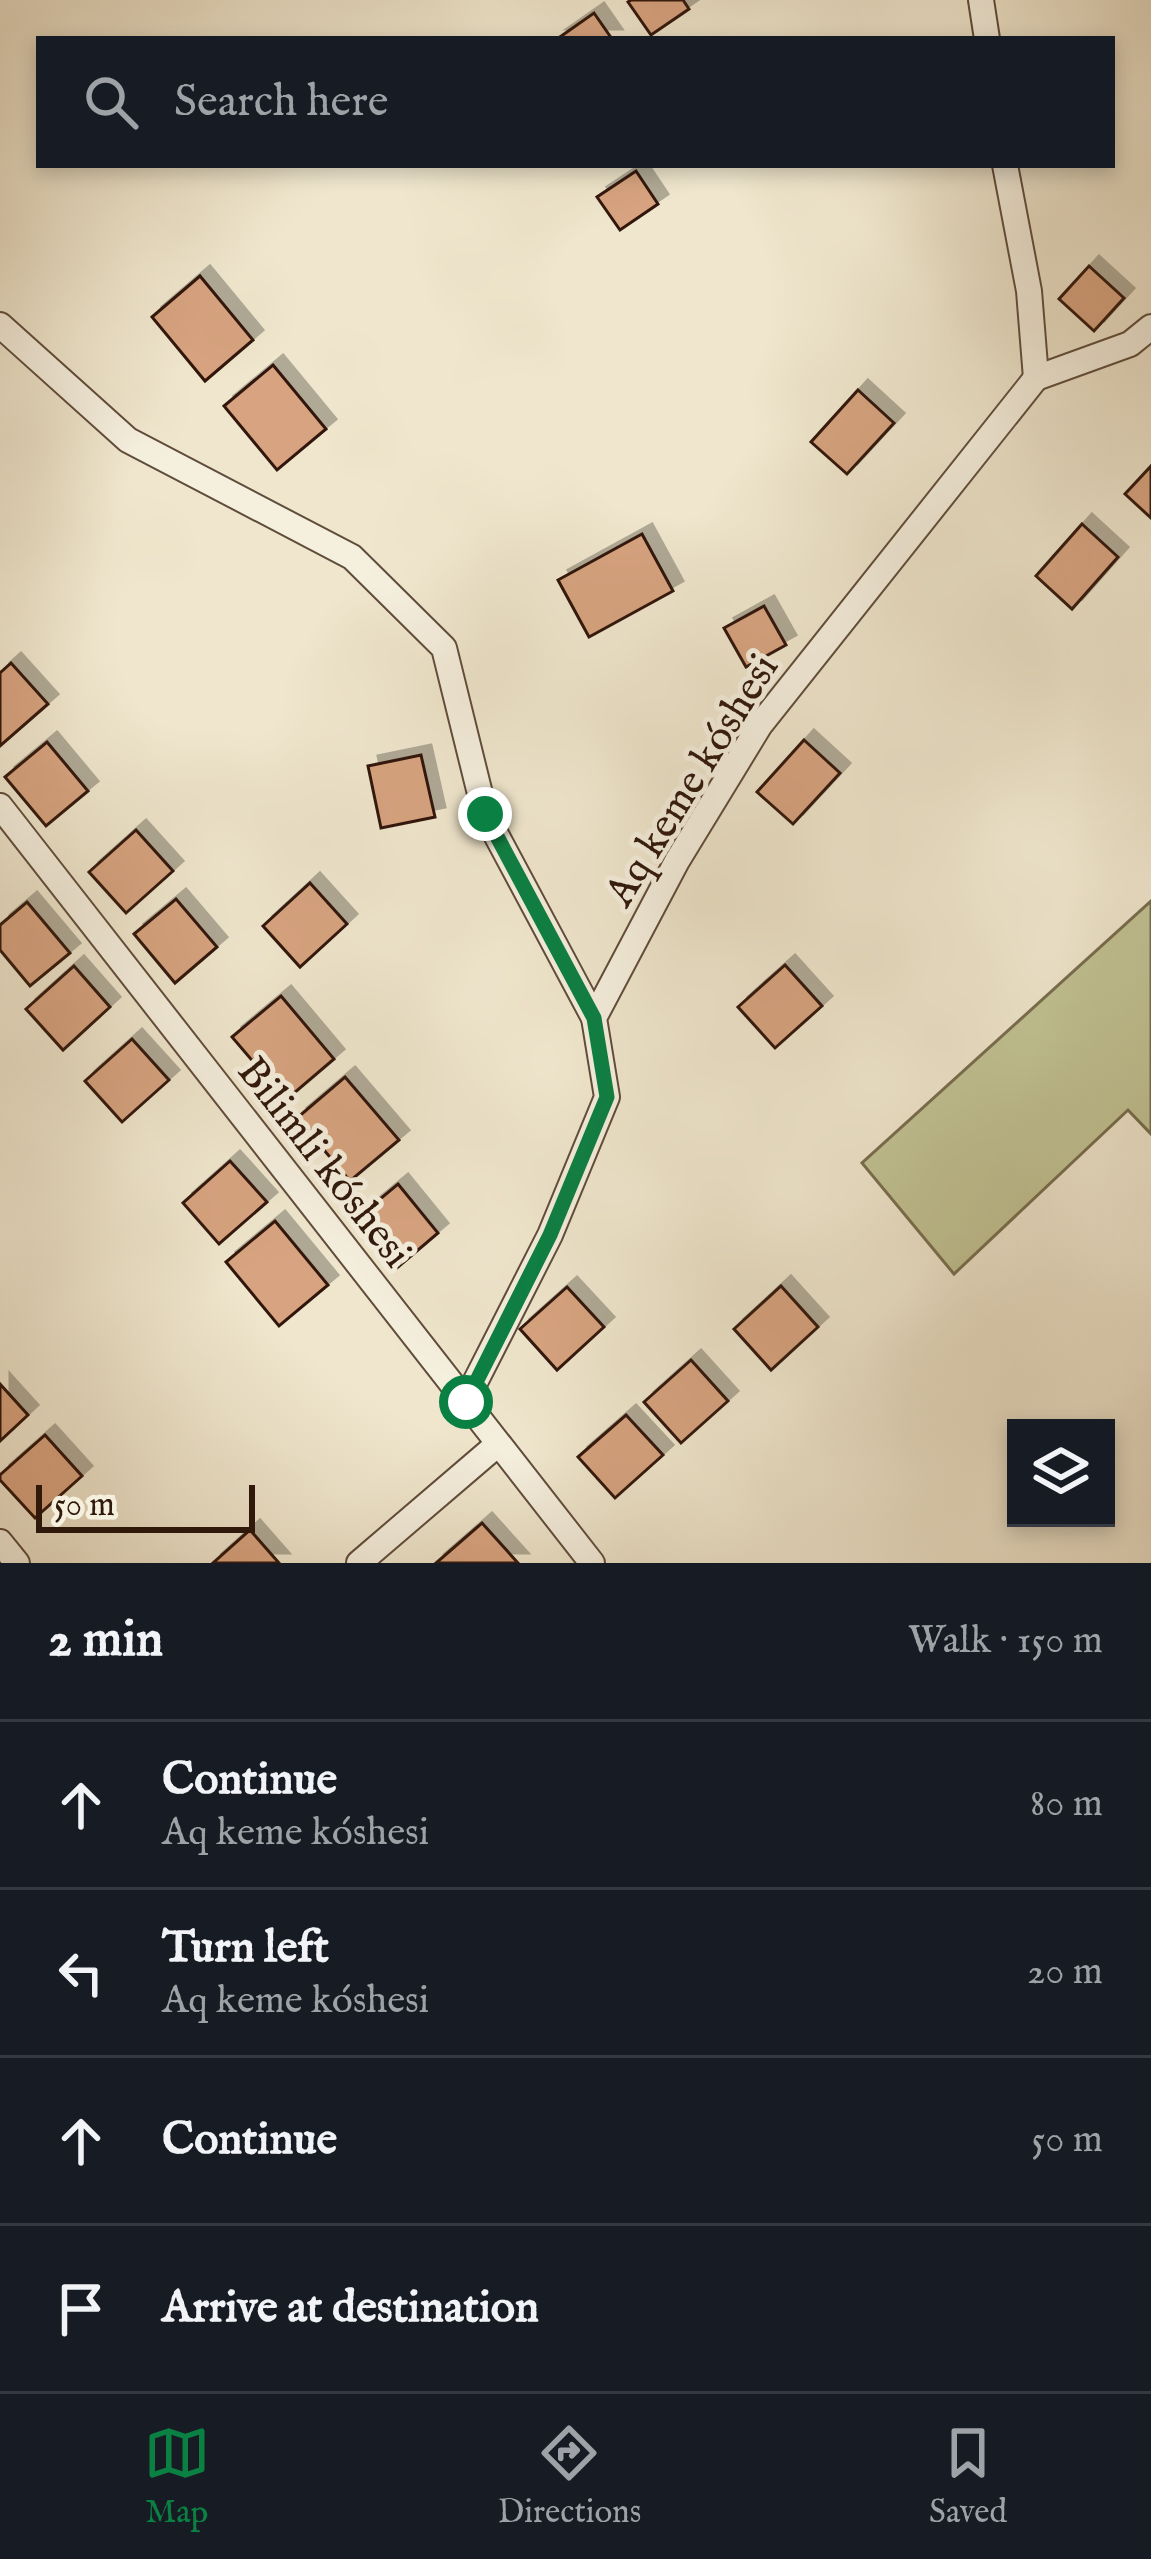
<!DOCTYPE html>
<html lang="en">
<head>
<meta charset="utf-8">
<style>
  :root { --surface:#171b24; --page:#20242c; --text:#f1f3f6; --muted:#9ea1a6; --line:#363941; --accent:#0b8043 }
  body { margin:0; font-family:"IM FELL English",serif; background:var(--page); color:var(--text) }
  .controls { position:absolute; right:36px; bottom:36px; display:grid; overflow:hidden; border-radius:0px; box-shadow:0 6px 18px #0003 }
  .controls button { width:108px; height:108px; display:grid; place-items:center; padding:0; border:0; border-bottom:3px solid var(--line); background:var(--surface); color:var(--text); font:60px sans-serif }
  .scale { position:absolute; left:36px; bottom:30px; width:219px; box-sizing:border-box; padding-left:12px; border:6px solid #30180a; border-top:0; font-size:33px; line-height:42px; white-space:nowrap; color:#30180a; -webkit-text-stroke:9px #f5efde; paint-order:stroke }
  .stop { position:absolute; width:36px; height:36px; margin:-27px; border:9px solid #0b8043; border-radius:50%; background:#fff }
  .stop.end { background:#0b8043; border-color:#fff; box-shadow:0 3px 12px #0008 }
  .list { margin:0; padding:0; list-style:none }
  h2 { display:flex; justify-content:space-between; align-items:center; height:156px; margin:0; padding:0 48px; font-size:51px }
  h2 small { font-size:39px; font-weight:400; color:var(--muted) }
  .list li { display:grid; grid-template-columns:78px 1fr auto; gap:36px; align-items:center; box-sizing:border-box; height:168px; padding:0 48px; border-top:3px solid var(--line) }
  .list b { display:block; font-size:45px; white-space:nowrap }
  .list p { margin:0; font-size:39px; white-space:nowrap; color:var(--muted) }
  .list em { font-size:39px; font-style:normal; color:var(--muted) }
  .icon { flex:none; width:66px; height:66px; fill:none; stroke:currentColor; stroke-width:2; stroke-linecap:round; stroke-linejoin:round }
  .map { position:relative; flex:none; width:1151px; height:1563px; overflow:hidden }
  .search { position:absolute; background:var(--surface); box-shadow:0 6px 18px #0003; left:36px; right:36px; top:36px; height:132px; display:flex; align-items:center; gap:30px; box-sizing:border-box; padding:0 42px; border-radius:0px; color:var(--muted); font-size:45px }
  .sheet { height:828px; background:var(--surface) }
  nav { display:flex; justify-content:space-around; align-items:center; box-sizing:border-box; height:168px; border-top:3px solid var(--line); background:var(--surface); font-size:33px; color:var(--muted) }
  nav a { display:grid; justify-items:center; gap:6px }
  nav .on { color:var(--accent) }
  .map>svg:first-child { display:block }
  .green { fill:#c1c293; stroke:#786d4e; stroke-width:3 }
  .building { fill:#d7a380; stroke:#30180a; stroke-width:3; filter:url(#shadow) }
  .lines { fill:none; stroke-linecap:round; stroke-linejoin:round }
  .minor-casing { stroke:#604c3b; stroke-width:28 }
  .minor { stroke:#f5efde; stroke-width:24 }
  .route { stroke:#0b8043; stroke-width:15 }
  .labels { text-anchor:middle; stroke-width:10; stroke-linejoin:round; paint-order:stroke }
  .street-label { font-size:42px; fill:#30180a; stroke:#f5efde }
</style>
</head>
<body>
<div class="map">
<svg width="1151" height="1563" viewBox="0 0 1151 1563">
  <defs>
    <filter id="shadow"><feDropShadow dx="10" dy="-10" stdDeviation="0" flood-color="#0004"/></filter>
  </defs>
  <rect width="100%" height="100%" fill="#efe6cd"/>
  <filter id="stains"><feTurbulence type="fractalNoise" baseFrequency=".00167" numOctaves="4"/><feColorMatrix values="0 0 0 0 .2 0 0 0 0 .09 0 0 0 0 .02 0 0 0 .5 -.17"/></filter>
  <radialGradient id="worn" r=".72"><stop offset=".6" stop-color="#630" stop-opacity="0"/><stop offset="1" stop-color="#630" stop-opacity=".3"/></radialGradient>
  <!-- green -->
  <path class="green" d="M 1151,901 L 1151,1134 L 1128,1110 L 954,1274 L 862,1163 Z"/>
  <!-- building -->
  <g class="building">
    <path d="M 631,0 L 683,0 L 689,9 L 651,35 L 628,2 Z"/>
    <path d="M 594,13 L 612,39 L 557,39 Z"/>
    <path d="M 636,171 L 658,204 L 620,230 L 597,197 Z"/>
    <path d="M 1089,266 L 1124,298 L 1094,331 L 1059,299 Z"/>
    <path d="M 200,276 L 253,340 L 205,381 L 152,317 Z"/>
    <path d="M 273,365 L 326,429 L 277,470 L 224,406 Z"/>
    <path d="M 858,390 L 894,423 L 847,474 L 811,442 Z"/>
    <path d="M 1151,466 L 1151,518 L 1125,494 Z"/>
    <path d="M 1082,524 L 1118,557 L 1072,609 L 1036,576 Z"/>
    <path d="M 642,534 L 673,591 L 589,637 L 558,580 Z"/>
    <path d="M 764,606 L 786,645 L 746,667 L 724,628 Z"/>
    <path d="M 11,663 L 48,704 L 0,746 L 0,673 Z"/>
    <path d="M 804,740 L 840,773 L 793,824 L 757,792 Z"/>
    <path d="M 47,742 L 88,791 L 46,826 L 5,777 Z"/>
    <path d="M 421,755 L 435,817 L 381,828 L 368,766 Z"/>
    <path d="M 136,830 L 173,871 L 126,913 L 89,872 Z"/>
    <path d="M 310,883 L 347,924 L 300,967 L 263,926 Z"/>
    <path d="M 176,899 L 217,947 L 175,983 L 134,934 Z"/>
    <path d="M 27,902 L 70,953 L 30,986 L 0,950 L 0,925 Z"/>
    <path d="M 785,965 L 822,1006 L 775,1048 L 738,1007 Z"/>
    <path d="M 74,966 L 110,1007 L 63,1050 L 26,1009 Z"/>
    <path d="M 281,996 L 334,1059 L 286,1100 L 232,1037 Z"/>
    <path d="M 132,1039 L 169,1080 L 122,1122 L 85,1081 Z"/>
    <path d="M 345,1077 L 399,1140 L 350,1181 L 297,1118 Z"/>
    <path d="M 230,1161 L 267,1202 L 219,1244 L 183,1203 Z"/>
    <path d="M 398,1184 L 438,1233 L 397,1268 L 356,1219 Z"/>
    <path d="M 275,1221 L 328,1285 L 279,1326 L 226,1262 Z"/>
    <path d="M 781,1286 L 818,1327 L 771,1370 L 734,1329 Z"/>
    <path d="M 567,1287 L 604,1327 L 557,1370 L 520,1329 Z"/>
    <path d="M 691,1360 L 728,1401 L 681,1443 L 644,1402 Z"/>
    <path d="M 0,1384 L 28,1415 L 0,1441 Z"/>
    <path d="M 626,1415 L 663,1455 L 615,1498 L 578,1457 Z"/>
    <path d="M 45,1435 L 82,1476 L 35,1518 L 0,1480 L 0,1475 Z"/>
    <path d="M 482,1523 L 518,1563 L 436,1563 Z"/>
    <path d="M 250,1530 L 279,1563 L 213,1563 Z"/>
  </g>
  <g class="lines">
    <defs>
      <g id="minor">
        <path d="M 981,0 L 987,39"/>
        <path d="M 1005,165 L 1029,291 L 1036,378"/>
        <path d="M 0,325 L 128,440 L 352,557 L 444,648 L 485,814 L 594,1018"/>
        <path d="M 1036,378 L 1130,344 L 1151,327"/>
        <path d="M 0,806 L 592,1563"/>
        <path d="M 465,1402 L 550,1235 L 607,1097 L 594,1018 L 677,861 L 760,725 L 1036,378"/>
        <path d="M 0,1542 L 17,1563"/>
        <path d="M 359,1563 L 498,1444"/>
      </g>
    </defs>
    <!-- minor casing -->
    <use href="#minor" class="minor-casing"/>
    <!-- minor -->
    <use href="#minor" class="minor"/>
  </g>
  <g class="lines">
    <!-- route -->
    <path class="route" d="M 466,1402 L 550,1235 L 607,1097 L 594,1018 L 485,814"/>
  </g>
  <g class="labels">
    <!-- street labels -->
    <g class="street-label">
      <text transform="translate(690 779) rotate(-58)" y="15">Aq keme kóshesi</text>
      <text transform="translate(326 1161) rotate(52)" y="15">Bilimli kóshesi</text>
    </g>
  </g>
  <rect width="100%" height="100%" filter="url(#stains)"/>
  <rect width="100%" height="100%" fill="url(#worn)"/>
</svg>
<div class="controls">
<button><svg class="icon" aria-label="layers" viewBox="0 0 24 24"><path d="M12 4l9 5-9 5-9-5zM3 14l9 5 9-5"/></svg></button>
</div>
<div class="scale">50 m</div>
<div class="stop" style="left:466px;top:1402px"></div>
<div class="stop end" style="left:485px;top:814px"></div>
<div class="search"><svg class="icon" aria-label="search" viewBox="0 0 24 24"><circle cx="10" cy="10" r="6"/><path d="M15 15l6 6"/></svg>Search here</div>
</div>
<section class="sheet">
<h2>2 min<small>Walk · 150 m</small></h2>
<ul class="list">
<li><svg class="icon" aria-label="ahead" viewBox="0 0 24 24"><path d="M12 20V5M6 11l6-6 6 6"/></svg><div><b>Continue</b><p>Aq keme kóshesi</p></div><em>80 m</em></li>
<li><svg class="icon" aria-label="left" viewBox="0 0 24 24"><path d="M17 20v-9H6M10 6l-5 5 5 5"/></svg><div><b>Turn left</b><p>Aq keme kóshesi</p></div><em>20 m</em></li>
<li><svg class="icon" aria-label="ahead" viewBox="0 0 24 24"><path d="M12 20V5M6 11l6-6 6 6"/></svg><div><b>Continue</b></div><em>50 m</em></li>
<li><svg class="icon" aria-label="arrive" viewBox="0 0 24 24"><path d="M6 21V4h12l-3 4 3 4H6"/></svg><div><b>Arrive at destination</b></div></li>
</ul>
</section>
<nav>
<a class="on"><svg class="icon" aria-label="map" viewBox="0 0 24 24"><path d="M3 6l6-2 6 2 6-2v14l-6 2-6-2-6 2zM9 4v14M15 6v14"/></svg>Map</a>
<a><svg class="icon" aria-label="directions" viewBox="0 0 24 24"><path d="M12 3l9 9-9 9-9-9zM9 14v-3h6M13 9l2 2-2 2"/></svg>Directions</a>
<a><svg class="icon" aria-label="saved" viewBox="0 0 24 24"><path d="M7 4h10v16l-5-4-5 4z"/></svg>Saved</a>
</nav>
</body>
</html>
